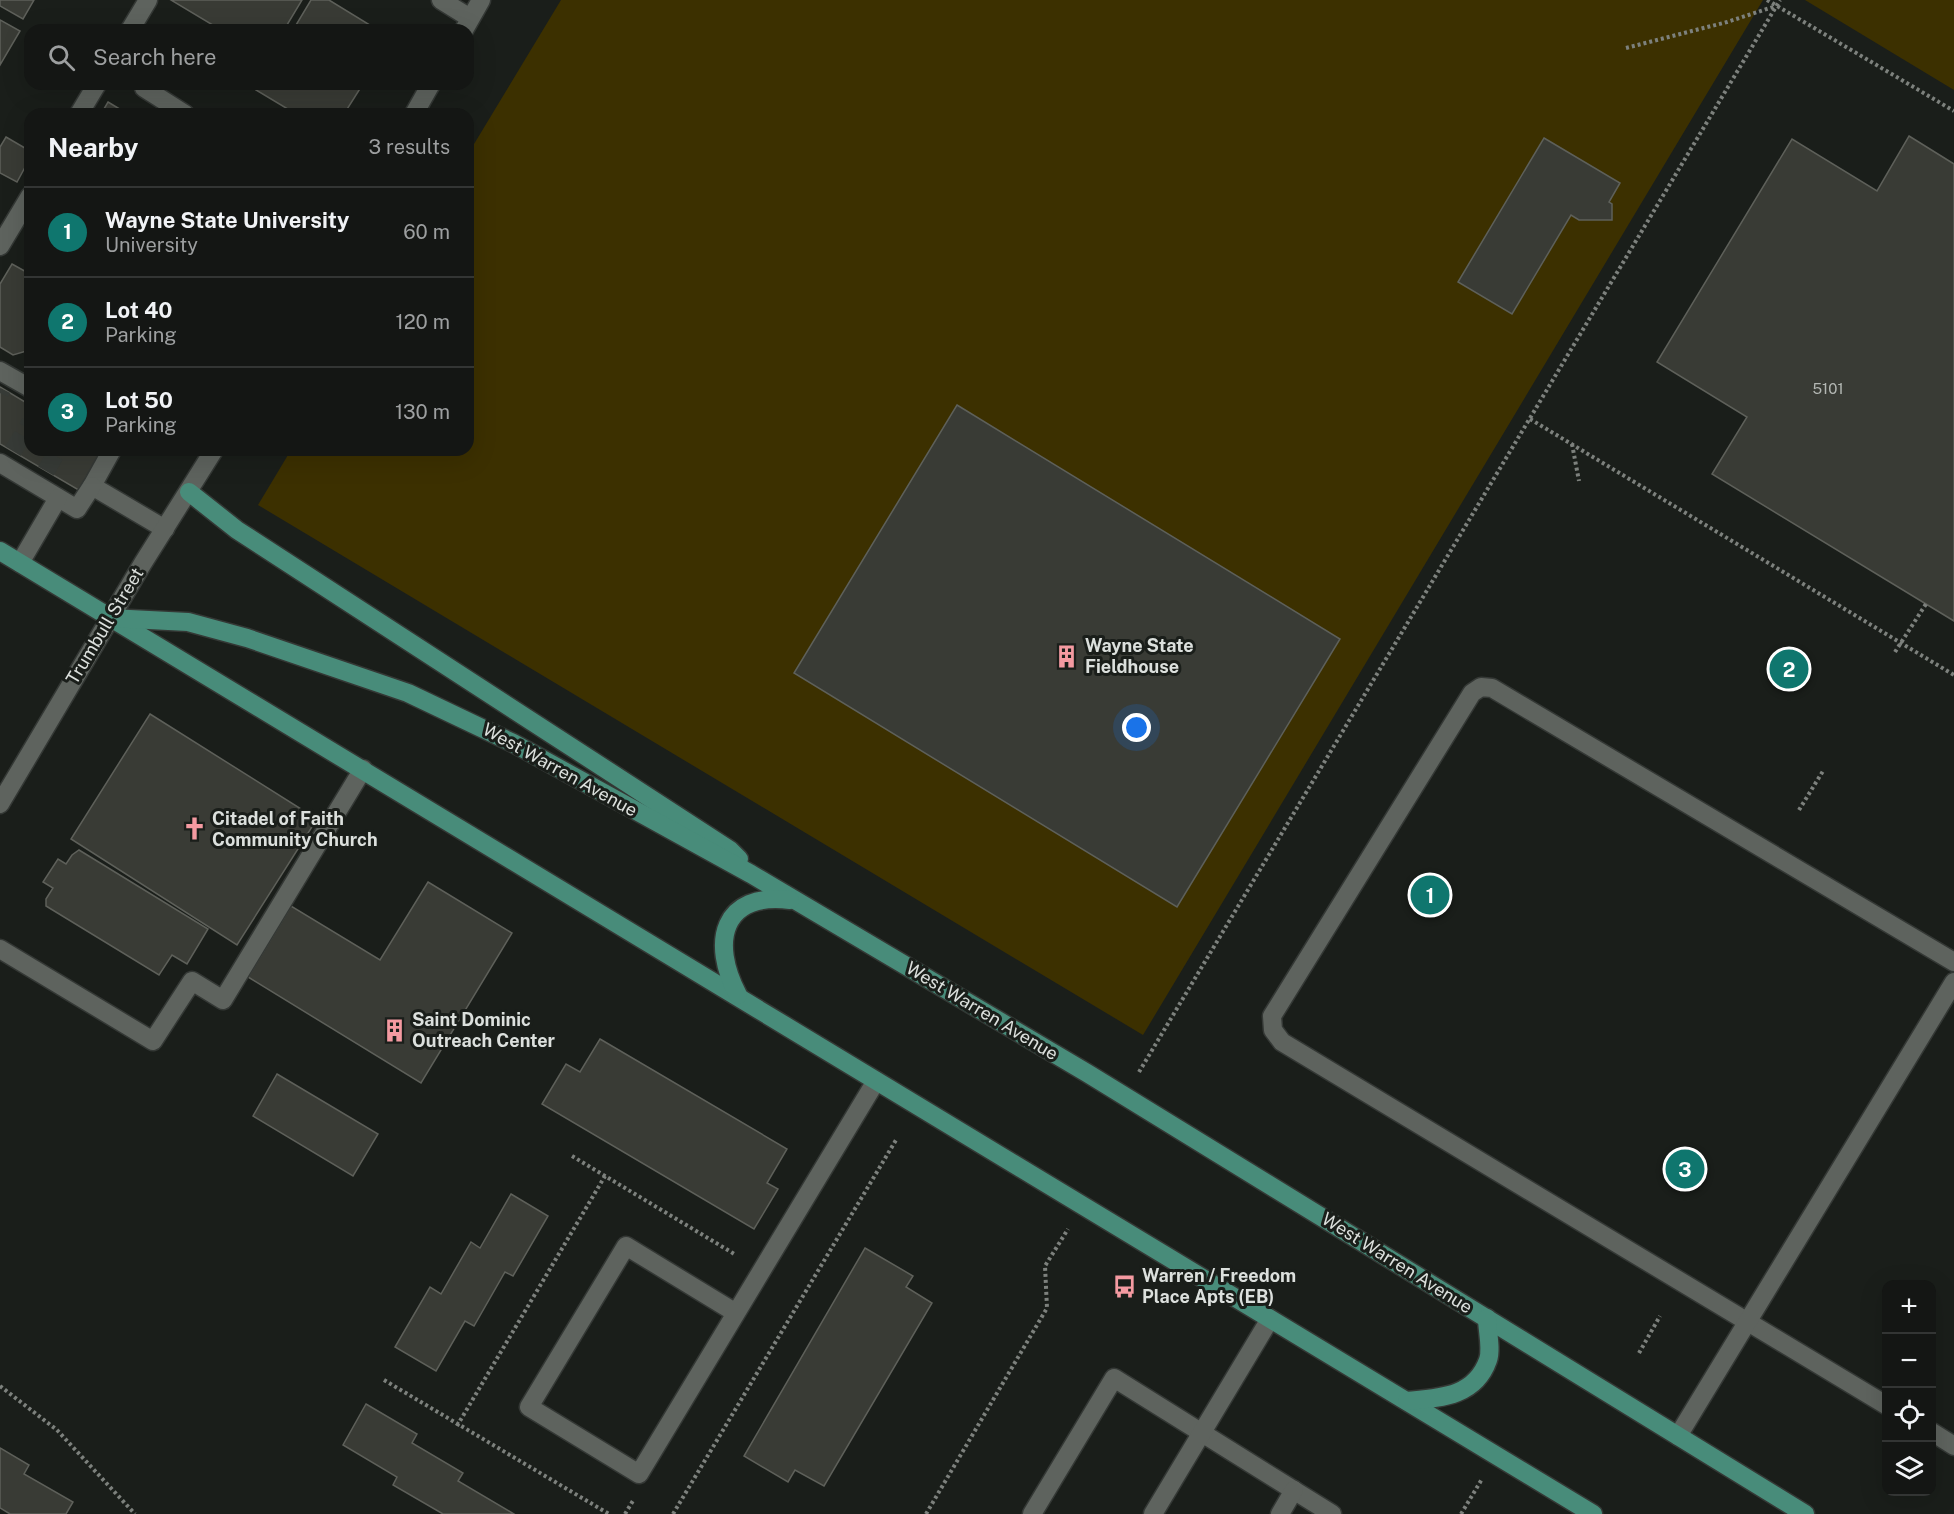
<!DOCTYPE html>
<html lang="en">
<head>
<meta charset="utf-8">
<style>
  :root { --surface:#141614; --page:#212322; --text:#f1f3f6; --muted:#9d9fa0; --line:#333534; --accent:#0f766e }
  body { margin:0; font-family:"Public Sans",sans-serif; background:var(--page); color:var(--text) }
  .controls { position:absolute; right:18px; bottom:18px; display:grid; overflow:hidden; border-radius:12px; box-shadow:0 6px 24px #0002 }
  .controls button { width:54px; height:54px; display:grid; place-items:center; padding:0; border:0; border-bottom:2px solid var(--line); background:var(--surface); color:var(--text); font:30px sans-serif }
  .you { position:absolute; left:1137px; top:728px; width:21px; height:21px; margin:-15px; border:4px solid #fff; border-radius:50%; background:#1a73e8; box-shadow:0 0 0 9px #1a73e833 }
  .badge { display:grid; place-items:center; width:39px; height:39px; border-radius:50%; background:var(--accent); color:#fff; font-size:20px; font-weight:700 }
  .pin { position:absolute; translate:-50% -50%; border:3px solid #fff; box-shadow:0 2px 6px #0006 }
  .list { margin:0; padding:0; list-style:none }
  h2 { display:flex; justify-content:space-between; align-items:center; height:78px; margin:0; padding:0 24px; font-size:26px }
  h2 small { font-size:20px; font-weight:400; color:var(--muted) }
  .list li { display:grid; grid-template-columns:39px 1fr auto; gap:18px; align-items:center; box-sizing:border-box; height:90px; padding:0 24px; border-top:2px solid var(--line) }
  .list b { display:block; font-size:22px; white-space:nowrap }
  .list p { margin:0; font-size:20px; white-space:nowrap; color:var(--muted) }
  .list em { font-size:20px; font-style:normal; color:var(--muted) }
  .icon { flex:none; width:33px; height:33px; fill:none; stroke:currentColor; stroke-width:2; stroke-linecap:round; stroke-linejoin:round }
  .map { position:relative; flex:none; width:1954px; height:1514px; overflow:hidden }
  .search { position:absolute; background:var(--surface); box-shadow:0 6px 24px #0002; left:24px; top:24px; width:450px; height:66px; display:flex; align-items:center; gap:15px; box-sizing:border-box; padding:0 21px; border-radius:18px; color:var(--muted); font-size:22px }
  .panel { position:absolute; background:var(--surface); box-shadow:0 6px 24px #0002; left:24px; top:108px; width:450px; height:348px; border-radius:18px }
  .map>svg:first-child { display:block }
  .green { fill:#3c3000 }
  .building { fill:#393b35; stroke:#5e605a; stroke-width:1.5 }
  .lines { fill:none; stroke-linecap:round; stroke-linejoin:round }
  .minor-tunnel { stroke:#373b37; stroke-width:18; stroke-dasharray:18 9; stroke-linecap:butt }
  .minor-casing { stroke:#343835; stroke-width:21 }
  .major-casing { stroke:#343835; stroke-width:21 }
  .path { stroke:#7d817d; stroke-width:4; stroke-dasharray:3 3; stroke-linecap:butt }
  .minor { stroke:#5e635e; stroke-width:18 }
  .major { stroke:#488c7a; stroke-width:18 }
  .labels { text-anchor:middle; stroke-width:6; stroke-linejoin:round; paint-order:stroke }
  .number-label { font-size:15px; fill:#b3b7b3 }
  .street-label { font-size:18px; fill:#dce0dd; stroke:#1a1e1a }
  .poi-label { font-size:18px; font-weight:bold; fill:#dce0dd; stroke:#1a1e1a; text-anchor:start }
</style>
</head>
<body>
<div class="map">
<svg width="1954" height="1514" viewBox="0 0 1954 1514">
  <rect width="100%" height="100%" fill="#1a1e1a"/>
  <!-- green -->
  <g class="green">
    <path d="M 561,0 L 1763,0 L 1143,1035 L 258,505 L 291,450 L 468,450 L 468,154 Z"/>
    <path d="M 1805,0 L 1954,0 L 1954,90 Z"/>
  </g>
  <!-- building -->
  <g class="building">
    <path d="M 0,0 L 34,0 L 23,19 L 0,6 Z"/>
    <path d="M 171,0 L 302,0 L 284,30 L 221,30 Z"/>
    <path d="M 311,0 L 329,0 L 378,30 L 293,30 Z"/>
    <path d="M 0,20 L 20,31 L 0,65 Z"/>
    <path d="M 260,84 L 363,84 L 344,114 L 296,114 L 256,90 Z"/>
    <path d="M 108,102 L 128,114 L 101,114 Z"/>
    <path d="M 1909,136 L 1954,164 L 1954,621 L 1712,474 L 1747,417 L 1657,362 L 1792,139 L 1877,191 Z"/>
    <path d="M 6,137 L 30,151 L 30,158 L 17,182 L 0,173 L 0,147 Z"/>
    <path d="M 1544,138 L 1620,183 L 1609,202 L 1612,204 L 1612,220 L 1579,220 L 1571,215 L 1512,314 L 1458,282 Z"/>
    <path d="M 12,264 L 30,274 L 30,350 L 13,355 L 0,347 L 0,284 Z"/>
    <path d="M 0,387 L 30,405 L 30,450 L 106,450 L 82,492 L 0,444 Z"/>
    <path d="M 957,405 L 1340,639 L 1177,907 L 794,673 Z"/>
    <path d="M 150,714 L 317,819 L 237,945 L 71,839 Z"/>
    <path d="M 79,850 L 208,929 L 187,964 L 172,955 L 159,975 L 46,906 L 46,899 L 53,888 L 43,882 L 58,859 L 66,864 L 72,855 Z"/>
    <path d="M 428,882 L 512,933 L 421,1083 L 248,977 L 291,906 L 380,960 Z"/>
    <path d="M 600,1039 L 787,1149 L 767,1183 L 778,1189 L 754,1229 L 542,1104 L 566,1064 L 580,1072 Z"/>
    <path d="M 277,1074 L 378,1134 L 353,1176 L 253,1116 Z"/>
    <path d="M 511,1194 L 548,1216 L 513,1276 L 505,1272 L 474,1326 L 465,1321 L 436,1371 L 395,1347 L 430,1287 L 441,1294 L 471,1242 L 480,1248 Z"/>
    <path d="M 865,1248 L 913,1276 L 906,1287 L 932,1303 L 824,1486 L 795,1470 L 788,1482 L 744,1456 Z"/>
    <path d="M 366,1404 L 417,1434 L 412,1443 L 463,1473 L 458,1481 L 514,1514 L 443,1514 L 393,1485 L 397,1477 L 343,1445 Z"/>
    <path d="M 0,1448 L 29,1465 L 24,1474 L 73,1502 L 66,1514 L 10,1514 L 0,1508 Z"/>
  </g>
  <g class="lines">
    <!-- minor-tunnel -->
    <g class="minor-tunnel">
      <path d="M 0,393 L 2,389"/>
      <path d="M 13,451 L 30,423"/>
      <path d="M 46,471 L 58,450"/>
    </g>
    <defs>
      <g id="minor">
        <path d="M 441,0 L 470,18"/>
        <path d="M 130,30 L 148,0"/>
        <path d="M 464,30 L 481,0"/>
        <path d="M 144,88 L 185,114"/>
        <path d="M 79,114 L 97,84"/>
        <path d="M 414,114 L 431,84"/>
        <path d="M 0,246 L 30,196"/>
        <path d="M 0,371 L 30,388"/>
        <path d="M 112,450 L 92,486 L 165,529"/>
        <path d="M 0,463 L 77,509 L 92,486"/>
        <path d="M 20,563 L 58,498"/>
        <path d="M 0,804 L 143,563 L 214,450"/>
        <path d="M 0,949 L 153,1041 L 192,981 L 223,1000 L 363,769"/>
        <path d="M 736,1313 L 626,1246 L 529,1407 L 639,1474 L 876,1081"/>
        <path d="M 1886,1405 L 1282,1042 L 1273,1030 L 1272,1016 L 1472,693 L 1481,687 L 1492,688 L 1954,962"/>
        <path d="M 1932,1432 L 1954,1446"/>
        <path d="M 1678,1436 L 1954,982"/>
        <path d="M 1032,1514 L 1114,1378 L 1332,1514"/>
        <path d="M 1153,1514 L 1270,1319"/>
        <path d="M 1280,1514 L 1294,1490"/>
      </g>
      <g id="major">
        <path d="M 189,492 L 237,530 L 730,850 L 739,859"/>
        <path d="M 0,551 L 1593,1514"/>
        <path d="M 110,618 L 188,622 L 247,638 L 408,693 L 513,743 L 751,874 L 1087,1073 L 1805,1514"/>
        <path d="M 738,995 C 710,942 722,892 790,900"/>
        <path d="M 1407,1401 C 1440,1398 1475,1397 1488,1360 C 1492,1349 1487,1330 1487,1318"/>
      </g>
    </defs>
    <!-- minor casing -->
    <use href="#minor" class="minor-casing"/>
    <!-- major casing -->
    <use href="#major" class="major-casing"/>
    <!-- path -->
    <g class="path">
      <path d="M 1767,0 L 1954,111"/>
      <path d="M 1626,48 L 1727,22 L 1776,6"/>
      <path d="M 1530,419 L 1954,675"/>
      <path d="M 1572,444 L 1579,481"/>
      <path d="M 1895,652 L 1926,604"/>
      <path d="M 1799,810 L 1823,771"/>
      <path d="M 1139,1072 L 1780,0"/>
      <path d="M 572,1156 L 736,1255"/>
      <path d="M 1639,1353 L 1660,1316"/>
      <path d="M 384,1380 L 609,1514"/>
      <path d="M 0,1386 L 57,1430 L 135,1514"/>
      <path d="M 457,1426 L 605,1176"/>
      <path d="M 625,1514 L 634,1499"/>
      <path d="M 673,1514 L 896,1140"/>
      <path d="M 926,1514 L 1047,1308 L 1045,1266 L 1068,1229"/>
      <path d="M 1461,1514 L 1482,1479"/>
    </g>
    <!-- minor -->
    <use href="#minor" class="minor"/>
    <!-- major -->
    <use href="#major" class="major"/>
  </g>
  <!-- icons -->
  <defs>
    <symbol id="building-bare" viewBox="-9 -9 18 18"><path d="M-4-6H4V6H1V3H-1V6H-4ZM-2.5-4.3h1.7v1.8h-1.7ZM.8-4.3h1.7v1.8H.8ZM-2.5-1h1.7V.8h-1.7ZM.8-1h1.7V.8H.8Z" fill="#f49aa1" stroke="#1a1e1a" stroke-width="2.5" paint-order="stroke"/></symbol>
    <symbol id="church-bare" viewBox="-9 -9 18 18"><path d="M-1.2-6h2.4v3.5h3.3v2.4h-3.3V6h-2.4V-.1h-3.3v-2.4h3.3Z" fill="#f49aa1" stroke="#1a1e1a" stroke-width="2.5" paint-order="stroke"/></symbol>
    <symbol id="bus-bare" viewBox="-9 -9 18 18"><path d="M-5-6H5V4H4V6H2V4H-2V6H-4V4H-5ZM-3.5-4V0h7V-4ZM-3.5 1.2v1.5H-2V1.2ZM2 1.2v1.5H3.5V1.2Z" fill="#f49aa1" stroke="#1a1e1a" stroke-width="2.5" paint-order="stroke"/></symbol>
  </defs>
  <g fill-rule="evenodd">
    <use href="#building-bare" x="1050" y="640" width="33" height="33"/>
    <use href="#church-bare" x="178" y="812" width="33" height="33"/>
    <use href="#building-bare" x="378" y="1014" width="33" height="33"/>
    <use href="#bus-bare" x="1108" y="1270" width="33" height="33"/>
  </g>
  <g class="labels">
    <!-- number labels -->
    <g class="number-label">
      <text x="1828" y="394">5101</text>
    </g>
    <!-- street labels -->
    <g class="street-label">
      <text transform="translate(105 626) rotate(-59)" y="6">Trumbull Street</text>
      <text transform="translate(560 770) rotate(29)" y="6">West Warren Avenue</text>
      <text transform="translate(982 1011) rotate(31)" y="6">West Warren Avenue</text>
      <text transform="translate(1397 1263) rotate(32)" y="6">West Warren Avenue</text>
    </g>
    <!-- poi labels -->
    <g class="poi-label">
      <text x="1085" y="652">Wayne State<tspan x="1085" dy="21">Fieldhouse</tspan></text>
      <text x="212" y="825">Citadel of Faith<tspan x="212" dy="21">Community Church</tspan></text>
      <text x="412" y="1026">Saint Dominic<tspan x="412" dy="21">Outreach Center</tspan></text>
      <text x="1142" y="1282">Warren / Freedom<tspan x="1142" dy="21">Place Apts (EB)</tspan></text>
    </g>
  </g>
</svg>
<div class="controls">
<button>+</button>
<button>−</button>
<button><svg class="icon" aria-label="locate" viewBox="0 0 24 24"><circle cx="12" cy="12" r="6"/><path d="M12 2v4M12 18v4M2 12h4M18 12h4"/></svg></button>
<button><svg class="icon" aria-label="layers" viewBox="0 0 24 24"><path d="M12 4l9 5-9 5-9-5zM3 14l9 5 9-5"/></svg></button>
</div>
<div class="you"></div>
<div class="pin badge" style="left:1430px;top:895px">1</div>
<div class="pin badge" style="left:1789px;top:669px">2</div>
<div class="pin badge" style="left:1685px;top:1169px">3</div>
<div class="search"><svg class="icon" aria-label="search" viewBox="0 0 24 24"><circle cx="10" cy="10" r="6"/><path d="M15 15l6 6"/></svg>Search here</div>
<section class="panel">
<h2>Nearby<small>3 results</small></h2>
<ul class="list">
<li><span class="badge">1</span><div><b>Wayne State University</b><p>University</p></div><em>60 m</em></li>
<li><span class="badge">2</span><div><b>Lot 40</b><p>Parking</p></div><em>120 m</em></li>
<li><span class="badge">3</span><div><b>Lot 50</b><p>Parking</p></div><em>130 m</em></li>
</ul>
</section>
</div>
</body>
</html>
